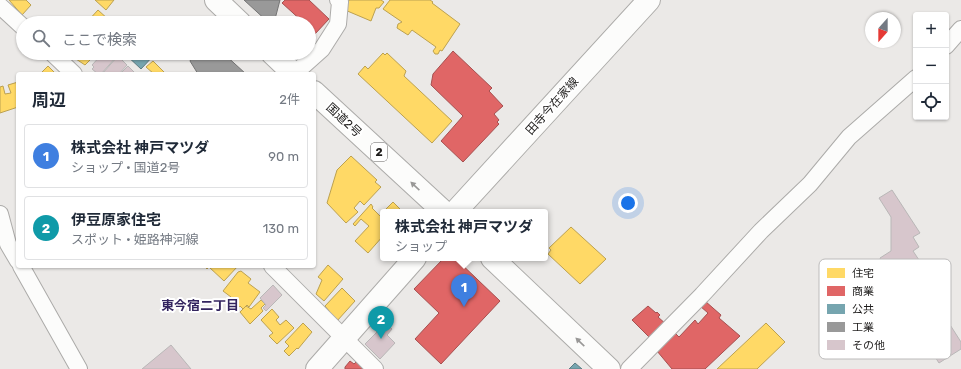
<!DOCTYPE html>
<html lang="ja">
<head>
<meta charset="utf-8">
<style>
  :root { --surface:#fff; --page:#f2f2f3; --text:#1f2937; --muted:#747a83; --line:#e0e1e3; --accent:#d93025 }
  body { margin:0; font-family:Rubik,"Noto Sans JP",sans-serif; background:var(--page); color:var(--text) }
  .controls { position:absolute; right:12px; top:12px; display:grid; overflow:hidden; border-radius:4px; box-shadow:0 1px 3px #0004 }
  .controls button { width:36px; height:36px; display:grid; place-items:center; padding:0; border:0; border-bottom:1px solid var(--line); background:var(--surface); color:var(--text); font:20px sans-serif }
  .compass { position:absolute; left:865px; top:12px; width:36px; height:36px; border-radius:50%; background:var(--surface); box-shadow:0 1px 3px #0004; rotate:201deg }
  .you { position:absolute; left:628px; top:203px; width:14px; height:14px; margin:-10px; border:3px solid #fff; border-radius:50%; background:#1a73e8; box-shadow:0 0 0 6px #1a73e833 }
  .badge { display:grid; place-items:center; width:26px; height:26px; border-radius:50%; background:var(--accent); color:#fff; font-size:13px; font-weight:700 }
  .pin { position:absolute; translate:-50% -33px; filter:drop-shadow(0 1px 2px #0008) }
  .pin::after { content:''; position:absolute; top:21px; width:14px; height:12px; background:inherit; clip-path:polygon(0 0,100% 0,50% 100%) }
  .popup { position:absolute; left:380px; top:209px; width:168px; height:52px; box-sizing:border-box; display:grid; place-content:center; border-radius:4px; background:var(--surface); filter:drop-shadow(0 1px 3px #0005); font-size:13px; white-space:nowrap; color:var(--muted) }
  .popup b { font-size:15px; color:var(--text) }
  .popup::after { content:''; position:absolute; left:50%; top:100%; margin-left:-8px; border:8px solid transparent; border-top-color:var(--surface) }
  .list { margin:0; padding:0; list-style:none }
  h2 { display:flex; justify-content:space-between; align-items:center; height:52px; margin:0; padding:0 16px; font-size:17px }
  h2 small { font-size:13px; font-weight:400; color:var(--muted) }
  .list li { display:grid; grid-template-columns:26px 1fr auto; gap:12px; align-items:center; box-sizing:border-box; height:64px; margin:0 8px 8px; padding:0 8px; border:1px solid var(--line); border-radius:4px }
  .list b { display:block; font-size:15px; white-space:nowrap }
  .list p { margin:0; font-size:13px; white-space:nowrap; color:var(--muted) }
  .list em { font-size:13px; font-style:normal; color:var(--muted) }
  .icon { flex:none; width:22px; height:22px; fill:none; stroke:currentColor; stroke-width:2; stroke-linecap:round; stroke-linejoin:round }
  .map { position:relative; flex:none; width:961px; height:369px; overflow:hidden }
  .search { position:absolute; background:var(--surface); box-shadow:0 1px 3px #0004; left:16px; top:16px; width:300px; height:44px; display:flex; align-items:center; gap:10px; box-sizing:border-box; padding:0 14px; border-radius:22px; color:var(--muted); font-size:15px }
  .panel { position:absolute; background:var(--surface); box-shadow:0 1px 3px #0004; left:16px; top:72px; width:300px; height:196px; border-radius:4px }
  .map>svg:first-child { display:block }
  .homes { fill:#ffd966; stroke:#bca150 }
  .shops { fill:#e06666; stroke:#a65050 }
  .public { fill:#76a5af; stroke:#5c7c83 }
  .industry { fill:#999; stroke:#747474 }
  .building { fill:#d7c6cc; stroke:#b9b7b7 }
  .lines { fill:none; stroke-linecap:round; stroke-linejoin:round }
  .street-casing { stroke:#acaba9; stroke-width:18 }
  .secondary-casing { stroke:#acaba9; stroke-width:24 }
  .primary-casing { stroke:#acaba9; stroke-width:24 }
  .highway-casing { stroke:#acaba9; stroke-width:24 }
  .street { stroke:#fcfcfb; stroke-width:16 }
  .secondary { stroke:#fcfcfb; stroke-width:22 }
  .primary { stroke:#fcfcfb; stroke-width:22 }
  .highway { stroke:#fcfcfb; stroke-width:22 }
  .oneway { fill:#999897 }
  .labels { text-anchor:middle; stroke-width:4; stroke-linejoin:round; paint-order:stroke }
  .shield { fill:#fff; stroke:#626160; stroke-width:1 }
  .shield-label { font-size:11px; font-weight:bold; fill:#1f1d1c }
  .street-label { font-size:12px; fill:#1f1d1c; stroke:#fff }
  .neighbourhood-label { font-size:13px; font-weight:bold; fill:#34255f; stroke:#fff }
  .key { fill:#fff; stroke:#bcbbbb; stroke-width:1 }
  .key-label { font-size:11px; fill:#1f1d1c }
</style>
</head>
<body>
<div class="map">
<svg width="961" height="369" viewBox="0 0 961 369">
  <rect width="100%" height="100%" fill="#ebe9e7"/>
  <!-- homes -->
  <g class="homes">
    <path d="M 9,0 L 26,0 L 31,5 L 22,15 Z"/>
    <path d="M 95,0 L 114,0 L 106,10 Z"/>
    <path d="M 349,0 L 381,0 L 384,2 L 379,8 L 376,8 L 371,21 L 345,10 Z"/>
    <path d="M 390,0 L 430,0 L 433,2 L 432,3 L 460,24 L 442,51 L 440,50 L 438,54 L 435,54 L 433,51 L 436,47 L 412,30 L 408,35 L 397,28 L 398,24 L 402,22 L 383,9 Z"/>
    <path d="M 98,10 L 109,20 L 106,23 L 86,23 Z"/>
    <path d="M 73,53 L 97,53 L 85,65 L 73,57 L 75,55 Z"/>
    <path d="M 383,53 L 385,55 L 387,53 L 406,71 L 404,76 L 452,121 L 432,143 L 358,74 L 365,66 L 368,69 Z"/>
    <path d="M 153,61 L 166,74 L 154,74 L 146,67 Z"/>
    <path d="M 48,66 L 56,74 L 40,74 Z"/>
    <path d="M 18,82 L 18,107 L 0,113 L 0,87 L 3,86 L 5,94 L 11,93 L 8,85 Z"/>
    <path d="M 351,156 L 377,180 L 375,182 L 381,187 L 364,205 L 360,201 L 354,208 L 358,212 L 346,223 L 327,203 L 337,170 Z"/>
    <path d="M 393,202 L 403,212 L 383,212 Z"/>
    <path d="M 371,204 L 373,207 L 372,208 L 380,216 L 383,212 L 383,236 L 368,253 L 355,241 L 369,226 L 361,219 L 355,226 L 353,224 Z"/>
    <path d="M 571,227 L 606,259 L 580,284 L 548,254 L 551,250 L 549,248 Z"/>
    <path d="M 328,265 L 343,279 L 324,301 L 316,294 L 322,280 L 318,277 Z"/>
    <path d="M 204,266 L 238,266 L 224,281 L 209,267 L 207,269 Z"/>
    <path d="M 241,271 L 251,279 L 248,283 L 260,292 L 249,307 L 247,305 L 243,309 L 240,306 L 238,308 L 229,300 L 231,297 L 223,291 L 238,272 Z"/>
    <path d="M 342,288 L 355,301 L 337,321 L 328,313 L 329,311 L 325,306 Z"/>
    <path d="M 261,300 L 265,304 L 261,308 L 263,311 L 250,324 L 240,312 L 246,306 L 251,309 Z"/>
    <path d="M 272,309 L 279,317 L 276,320 L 280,325 L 286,320 L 294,328 L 277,344 L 269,336 L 273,333 L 261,320 Z"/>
    <path d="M 303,323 L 312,332 L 298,349 L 297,348 L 289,356 L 284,351 L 289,346 L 285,342 Z"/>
    <path d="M 766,323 L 785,342 L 757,369 L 717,369 Z"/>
  </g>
  <!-- shops -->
  <g class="shops">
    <path d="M 285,0 L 309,0 L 329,19 L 315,34 L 309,28 L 309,23 L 304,23 L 282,3 Z"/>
    <path d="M 453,51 L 492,88 L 489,91 L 503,106 L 494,114 L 499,120 L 497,122 L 499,124 L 463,162 L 441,141 L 463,116 L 431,85 L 433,74 Z"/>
    <path d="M 444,258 L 455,258 L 500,301 L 441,364 L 415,339 L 439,313 L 414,289 Z"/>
    <path d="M 705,301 L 721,315 L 719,318 L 740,336 L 705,369 L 672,369 L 657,351 L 675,333 L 679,337 L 695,320 L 698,324 L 708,313 L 700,306 Z"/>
    <path d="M 648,306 L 656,313 L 657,312 L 660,315 L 658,317 L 667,325 L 655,337 L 652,334 L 649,337 L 632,320 Z"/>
    <path d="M 350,361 L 354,364 L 356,362 L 363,369 L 345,369 L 345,367 Z"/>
  </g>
  <!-- public -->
  <g class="public">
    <path d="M 124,53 L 156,53 L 141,69 Z"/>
    <path d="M 575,363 L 582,369 L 569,369 Z"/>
  </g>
  <!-- industry -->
  <g class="industry">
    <path d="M 244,0 L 280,0 L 274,23 L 269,23 Z"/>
    <path d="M 194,53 L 223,53 L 246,74 L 198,74 L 190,61 Z"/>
  </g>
  <!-- building -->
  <g class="building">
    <path d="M 103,53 L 114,53 L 117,56 L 101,74 L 98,74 L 92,69 L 94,67 L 92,65 Z"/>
    <path d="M 118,56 L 127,65 L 119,74 L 102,74 Z"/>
    <path d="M 128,66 L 136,74 L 120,74 Z"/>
    <path d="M 892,190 L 920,233 L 913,237 L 919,247 L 913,251 L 919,260 L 912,265 L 961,342 L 961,349 L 939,363 L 875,264 L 881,260 L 880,258 L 891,251 L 891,217 L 879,198 Z"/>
    <path d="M 273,285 L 282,295 L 266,311 L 263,308 L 266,305 L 260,298 Z"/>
    <path d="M 382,319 L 392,329 L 387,335 L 395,343 L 380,359 L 365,344 L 377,332 L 373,328 Z"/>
    <path d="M 171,345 L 191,369 L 142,369 Z"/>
  </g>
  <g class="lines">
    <defs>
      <g id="street">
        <path d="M 0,6 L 23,27"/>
        <path d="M 946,46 L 961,29"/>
        <path d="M 52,53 L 74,74"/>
        <path d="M 294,74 L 322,49 L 338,24 L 340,2 L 338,0"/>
        <path d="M 0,214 L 8,244 L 18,261"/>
        <path d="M 21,266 L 79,369"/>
        <path d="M 272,266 L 375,369"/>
        <path d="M 629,369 L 702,295 L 761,231 L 810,184 L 849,137 L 916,78"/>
      </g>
      <path id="secondary" d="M 455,212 L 649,0"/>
      <path id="primary" d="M 317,369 L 415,258"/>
      <g id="highway">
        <path d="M 216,0 L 240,23"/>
        <path d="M 272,53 L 294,74"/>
        <path d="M 314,92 L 444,212"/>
        <path d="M 492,258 L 609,369"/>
      </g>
    </defs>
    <!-- street casing -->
    <use href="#street" class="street-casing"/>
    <!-- secondary casing -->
    <use href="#secondary" class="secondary-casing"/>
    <!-- primary casing -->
    <use href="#primary" class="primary-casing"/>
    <!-- highway casing -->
    <use href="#highway" class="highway-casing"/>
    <!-- street -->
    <use href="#street" class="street"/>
    <!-- secondary -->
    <use href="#secondary" class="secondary"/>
    <!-- primary -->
    <use href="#primary" class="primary"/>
    <!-- highway -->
    <use href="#highway" class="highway"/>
  </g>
  <!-- one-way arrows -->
  <defs><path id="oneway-solid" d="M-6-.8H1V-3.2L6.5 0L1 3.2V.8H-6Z"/></defs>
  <g class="oneway">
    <use href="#oneway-solid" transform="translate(415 186) rotate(-137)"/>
    <use href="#oneway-solid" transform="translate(580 342) rotate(-136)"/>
  </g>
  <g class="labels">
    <!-- shield labels -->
    <rect class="shield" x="371" y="143" width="16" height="18" rx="3"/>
    <g class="shield-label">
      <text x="379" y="156">2</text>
    </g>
    <!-- street labels -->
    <g class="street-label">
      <text transform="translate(552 106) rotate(-48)" y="4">田寺今在家線</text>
      <text transform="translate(344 120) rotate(43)" y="4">国道2号</text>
    </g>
    <!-- neighbourhood labels -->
    <g class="neighbourhood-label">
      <text x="200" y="310">東今宿二丁目</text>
    </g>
  </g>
  <!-- legend -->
  <rect x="819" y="259" width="132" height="100" rx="6" class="key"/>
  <rect x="827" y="268" width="18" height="10" fill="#ffd966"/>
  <rect x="827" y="286" width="18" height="10" fill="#e06666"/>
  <rect x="827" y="304" width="18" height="10" fill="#76a5af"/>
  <rect x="827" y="322" width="18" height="10" fill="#999"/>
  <rect x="827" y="340" width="18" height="10" fill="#d7c6cc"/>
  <g class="key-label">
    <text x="852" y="277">住宅</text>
    <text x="852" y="295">商業</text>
    <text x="852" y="313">公共</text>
    <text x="852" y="331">工業</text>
    <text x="852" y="349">その他</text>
  </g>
</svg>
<div class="controls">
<button>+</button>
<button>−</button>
<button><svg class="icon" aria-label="locate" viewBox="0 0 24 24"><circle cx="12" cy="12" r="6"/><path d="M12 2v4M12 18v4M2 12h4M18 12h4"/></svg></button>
</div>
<svg class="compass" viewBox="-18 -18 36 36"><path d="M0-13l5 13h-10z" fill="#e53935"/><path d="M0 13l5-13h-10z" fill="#747a83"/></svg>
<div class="you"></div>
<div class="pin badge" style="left:464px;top:307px;background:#3f7fe0">1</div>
<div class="popup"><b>株式会社 神戸マツダ</b>ショップ</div>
<div class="pin badge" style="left:381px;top:339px;background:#0f9aa8">2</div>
<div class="search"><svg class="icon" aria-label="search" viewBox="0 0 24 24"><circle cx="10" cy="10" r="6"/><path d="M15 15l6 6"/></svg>ここで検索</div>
<section class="panel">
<h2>周辺<small>2件</small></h2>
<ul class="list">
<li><span class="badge" style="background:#3f7fe0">1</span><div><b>株式会社 神戸マツダ</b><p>ショップ · 国道2号</p></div><em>90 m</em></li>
<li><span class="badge" style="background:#0f9aa8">2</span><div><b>伊豆原家住宅</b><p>スポット · 姫路神河線</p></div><em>130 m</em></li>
</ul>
</section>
</div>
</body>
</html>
